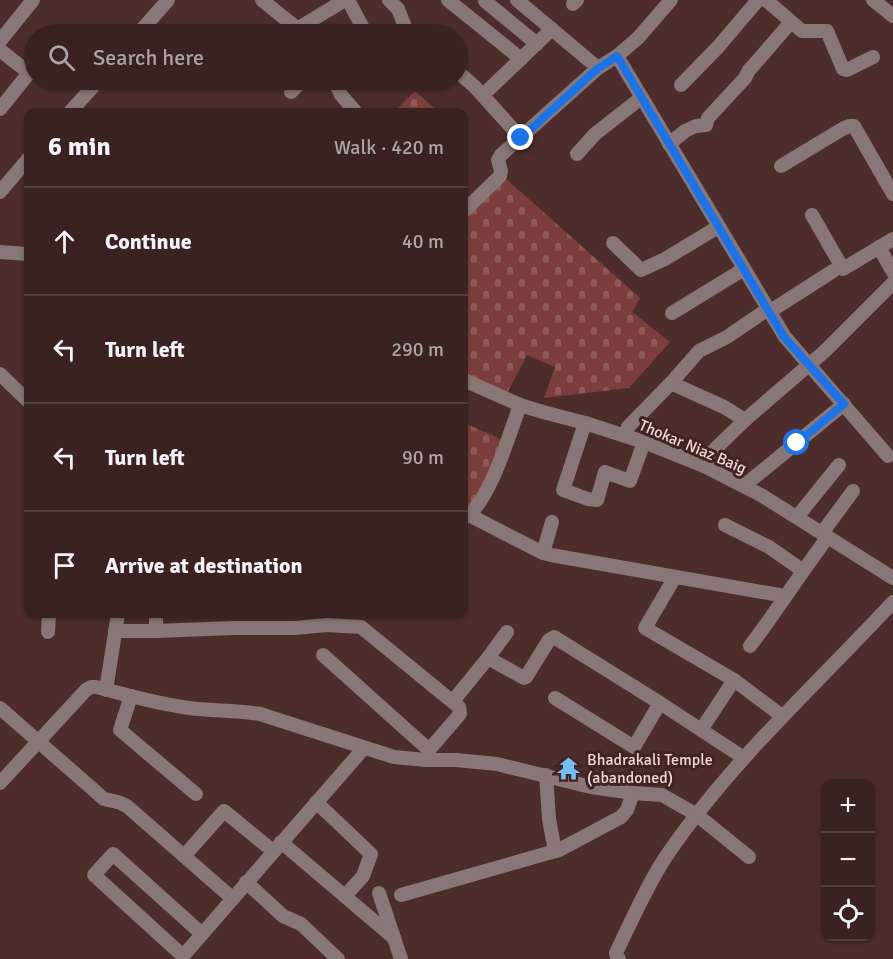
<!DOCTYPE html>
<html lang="en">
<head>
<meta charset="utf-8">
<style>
  :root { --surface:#3a2221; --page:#452f2e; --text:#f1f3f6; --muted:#aba4a5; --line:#543f3f }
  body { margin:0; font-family:Signika,sans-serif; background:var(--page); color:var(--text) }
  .controls { position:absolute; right:18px; bottom:18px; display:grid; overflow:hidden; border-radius:12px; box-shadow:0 2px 4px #0004 }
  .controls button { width:54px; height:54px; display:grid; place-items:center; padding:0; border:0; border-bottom:2px solid var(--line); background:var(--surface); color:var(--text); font:30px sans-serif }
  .stop { position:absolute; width:18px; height:18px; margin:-14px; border:4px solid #1a73e8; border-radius:50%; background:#fff }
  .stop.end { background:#1a73e8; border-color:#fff; box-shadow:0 2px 6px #0008 }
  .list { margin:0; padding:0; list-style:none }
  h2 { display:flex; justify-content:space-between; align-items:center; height:78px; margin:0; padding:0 24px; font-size:26px }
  h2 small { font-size:20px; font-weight:400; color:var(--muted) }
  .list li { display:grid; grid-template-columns:39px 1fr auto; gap:18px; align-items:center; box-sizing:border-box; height:108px; padding:0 24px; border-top:2px solid var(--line) }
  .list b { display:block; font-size:22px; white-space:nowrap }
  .list em { font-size:20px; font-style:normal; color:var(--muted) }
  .icon { flex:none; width:33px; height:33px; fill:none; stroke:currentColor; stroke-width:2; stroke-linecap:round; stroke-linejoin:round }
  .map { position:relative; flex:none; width:893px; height:959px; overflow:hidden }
  .search { position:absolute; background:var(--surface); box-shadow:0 2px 4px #0004; left:24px; top:24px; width:444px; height:66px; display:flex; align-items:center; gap:15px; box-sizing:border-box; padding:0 21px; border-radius:33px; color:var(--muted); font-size:22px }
  .panel { position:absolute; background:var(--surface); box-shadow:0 2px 4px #0004; left:24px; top:108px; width:444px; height:510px; border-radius:12px }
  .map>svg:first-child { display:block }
  .cemetery { fill:url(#cemetery-stones) }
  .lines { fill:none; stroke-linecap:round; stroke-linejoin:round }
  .minor { stroke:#887776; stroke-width:14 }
  .route { stroke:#1a73e8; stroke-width:8 }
  .labels { text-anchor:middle; stroke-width:6; stroke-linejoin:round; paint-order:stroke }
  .street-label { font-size:16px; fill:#ecd7d5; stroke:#422322 }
  .poi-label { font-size:16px; fill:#ecd7d5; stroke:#422322; text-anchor:start }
</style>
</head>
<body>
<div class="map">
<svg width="893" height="959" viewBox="0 0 893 959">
  <defs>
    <pattern id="cemetery-stones" width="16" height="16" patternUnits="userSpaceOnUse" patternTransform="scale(1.5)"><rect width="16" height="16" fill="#7c3e3d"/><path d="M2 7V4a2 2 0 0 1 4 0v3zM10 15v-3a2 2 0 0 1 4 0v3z" fill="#8f5958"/></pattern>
  </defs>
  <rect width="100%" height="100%" fill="#4d2d2c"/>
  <!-- cemetery -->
  <g class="cemetery">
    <path d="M 415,91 L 439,112 L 394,112 Z"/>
    <path d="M 505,178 L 640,298 L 632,312 L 670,342 L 629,388 L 544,398 L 555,367 L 527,355 L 506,395 L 464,374 L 464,218 Z"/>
    <path d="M 464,423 L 503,440 L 477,499 L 464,513 Z"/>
  </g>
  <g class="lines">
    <!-- minor -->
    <g class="minor">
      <path d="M 262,0 L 304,34"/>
      <path d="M 348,0 L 363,28 L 351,34"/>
      <path d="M 389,0 L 398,9 L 406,29 L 413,34"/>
      <path d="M 448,0 L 521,59"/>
      <path d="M 517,0 L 598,68"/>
      <path d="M 766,0 L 802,31 L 827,31 L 843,69 L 847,70 L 873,57"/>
      <path d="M 873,0 L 893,16"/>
      <path d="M 485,1 L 537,44"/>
      <path d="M 573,4 L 577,0"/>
      <path d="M 299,30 L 302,26 L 345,0"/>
      <path d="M 138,34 L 168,0"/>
      <path d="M 0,41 L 33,0"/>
      <path d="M 0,50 L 29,73 L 0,109"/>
      <path d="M 617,56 L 785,337 L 888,456"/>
      <path d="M 458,72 L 475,87 L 521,138"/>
      <path d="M 334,80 L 341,95 L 355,111"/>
      <path d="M 681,85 L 718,47 L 758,0"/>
      <path d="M 291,92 L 303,80"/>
      <path d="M 483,95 L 552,29"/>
      <path d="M 70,112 L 99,80"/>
      <path d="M 669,144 L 685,131 L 696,126 L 706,125 L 708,118 L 745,78 L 749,70 L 752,67 L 791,22"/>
      <path d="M 577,154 L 595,134 L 641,98"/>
      <path d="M 781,166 L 844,128 L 850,126 L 854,126 L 893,194"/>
      <path d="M 0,192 L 28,159"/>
      <path d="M 464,211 L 500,176 L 501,171 L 498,160 L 501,155 L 598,68 L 617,56 L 638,38 L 671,0"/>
      <path d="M 812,215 L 843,269 L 893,239"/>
      <path d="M 613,243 L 641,270 L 665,259 L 718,227"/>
      <path d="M 879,247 L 893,272"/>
      <path d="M 0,252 L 28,254"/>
      <path d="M 769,312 L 833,271"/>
      <path d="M 672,313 L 744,269"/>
      <path d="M 0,374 L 28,401"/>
      <path d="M 464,380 L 520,405 L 543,412 L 585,423 L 644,442 L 704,466 L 761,495 L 893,578"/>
      <path d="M 745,420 L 724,407 L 671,383 L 699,351 L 727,337 L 768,309"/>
      <path d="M 585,423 L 563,490 L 588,499 L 597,500 L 605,472 L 630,481 L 644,442"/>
      <path d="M 625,436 L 628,427 L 671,383"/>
      <path d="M 704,466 L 711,453 L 745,420 L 825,351 L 893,283"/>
      <path d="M 745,485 L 844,404"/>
      <path d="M 469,515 L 543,553 L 551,555 L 785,596"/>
      <path d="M 797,517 L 839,465"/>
      <path d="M 464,518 C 489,505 510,432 520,405"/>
      <path d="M 725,525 L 769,547 L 802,570"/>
      <path d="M 822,533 L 853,491"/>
      <path d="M 543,553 L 552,522"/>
      <path d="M 675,577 L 645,628 L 734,680 L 701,730"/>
      <path d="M 156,614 L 156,631"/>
      <path d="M 115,631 L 156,631 L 234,628 L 295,628 L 327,625 L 361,627 L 459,707 L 460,714 L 429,750"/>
      <path d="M 48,632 L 49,614"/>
      <path d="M 750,646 C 777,611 801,572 828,537"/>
      <path d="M 323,655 L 429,750 L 427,758"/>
      <path d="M 488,658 L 524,678 L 526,677 L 549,640 L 554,637 L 660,703 L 744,758"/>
      <path d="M 734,680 L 782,716"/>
      <path d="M 106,690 L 118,614"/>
      <path d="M 131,696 L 120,730 L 196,794"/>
      <path d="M 555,698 L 634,747 L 660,703"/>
      <path d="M 453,701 L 488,658 L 507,632"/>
      <path d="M 0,708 L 104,799 C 115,802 118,800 128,807 L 232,898"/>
      <path d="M 546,775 L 549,819 L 555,851"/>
      <path d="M 0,783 L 86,690 L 91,687 L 96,687 C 127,695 157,704 189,708 C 212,711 236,710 260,714 L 394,757 L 426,760 L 456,760 L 497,764 L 591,787 L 633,793 L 662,795 L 697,815 L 749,857"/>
      <path d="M 316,802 L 371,854 L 363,876 L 345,896"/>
      <path d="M 281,842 L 394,938"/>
      <path d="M 184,856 L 224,811 L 273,851"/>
      <path d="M 246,882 L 283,916 L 301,924 L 338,959"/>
      <path d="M 379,893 L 401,959"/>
      <path d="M 401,895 L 559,850 L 621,817 L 627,810 L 633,793"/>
      <path d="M 202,934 L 113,854 L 94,875 L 183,956 L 364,748"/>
      <path d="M 619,959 L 617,957 L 616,953 C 632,920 647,885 667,855 C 731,761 816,685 893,602"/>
    </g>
  </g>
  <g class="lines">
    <!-- route -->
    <path class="route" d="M 521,138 L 597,69 L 617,56 L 784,337 L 844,404 L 797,443"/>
  </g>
  <!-- icons -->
  <defs>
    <symbol id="temple-bare" viewBox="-9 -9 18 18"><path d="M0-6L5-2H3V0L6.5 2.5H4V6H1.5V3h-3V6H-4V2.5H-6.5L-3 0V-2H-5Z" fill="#74c0f6" stroke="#422322" stroke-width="2.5" paint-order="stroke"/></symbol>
  </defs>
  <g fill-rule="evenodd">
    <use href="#temple-bare" x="552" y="752" width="33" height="33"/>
  </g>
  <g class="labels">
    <!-- street labels -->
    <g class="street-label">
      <text transform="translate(693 446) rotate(23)" y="6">Thokar Niaz Baig</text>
    </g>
    <!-- poi labels -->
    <g class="poi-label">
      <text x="587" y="765">Bhadrakali Temple<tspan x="587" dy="18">(abandoned)</tspan></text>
    </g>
  </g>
</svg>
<div class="controls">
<button>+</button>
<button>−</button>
<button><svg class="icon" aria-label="locate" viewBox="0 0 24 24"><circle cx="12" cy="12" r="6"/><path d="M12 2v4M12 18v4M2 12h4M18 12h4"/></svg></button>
</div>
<div class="stop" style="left:797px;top:443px"></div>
<div class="stop end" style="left:521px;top:138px"></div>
<div class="search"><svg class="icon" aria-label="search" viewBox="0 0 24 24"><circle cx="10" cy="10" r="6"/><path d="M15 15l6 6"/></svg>Search here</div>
<section class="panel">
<h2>6 min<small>Walk · 420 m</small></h2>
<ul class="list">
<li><svg class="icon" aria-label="ahead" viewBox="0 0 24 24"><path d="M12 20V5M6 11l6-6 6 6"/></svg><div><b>Continue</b></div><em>40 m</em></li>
<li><svg class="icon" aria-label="left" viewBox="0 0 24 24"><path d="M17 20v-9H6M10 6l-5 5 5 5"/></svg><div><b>Turn left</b></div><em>290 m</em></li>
<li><svg class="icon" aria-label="left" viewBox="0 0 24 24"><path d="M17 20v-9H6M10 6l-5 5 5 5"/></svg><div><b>Turn left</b></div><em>90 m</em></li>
<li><svg class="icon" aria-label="arrive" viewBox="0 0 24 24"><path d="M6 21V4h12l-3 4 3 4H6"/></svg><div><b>Arrive at destination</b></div></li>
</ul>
</section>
</div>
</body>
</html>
